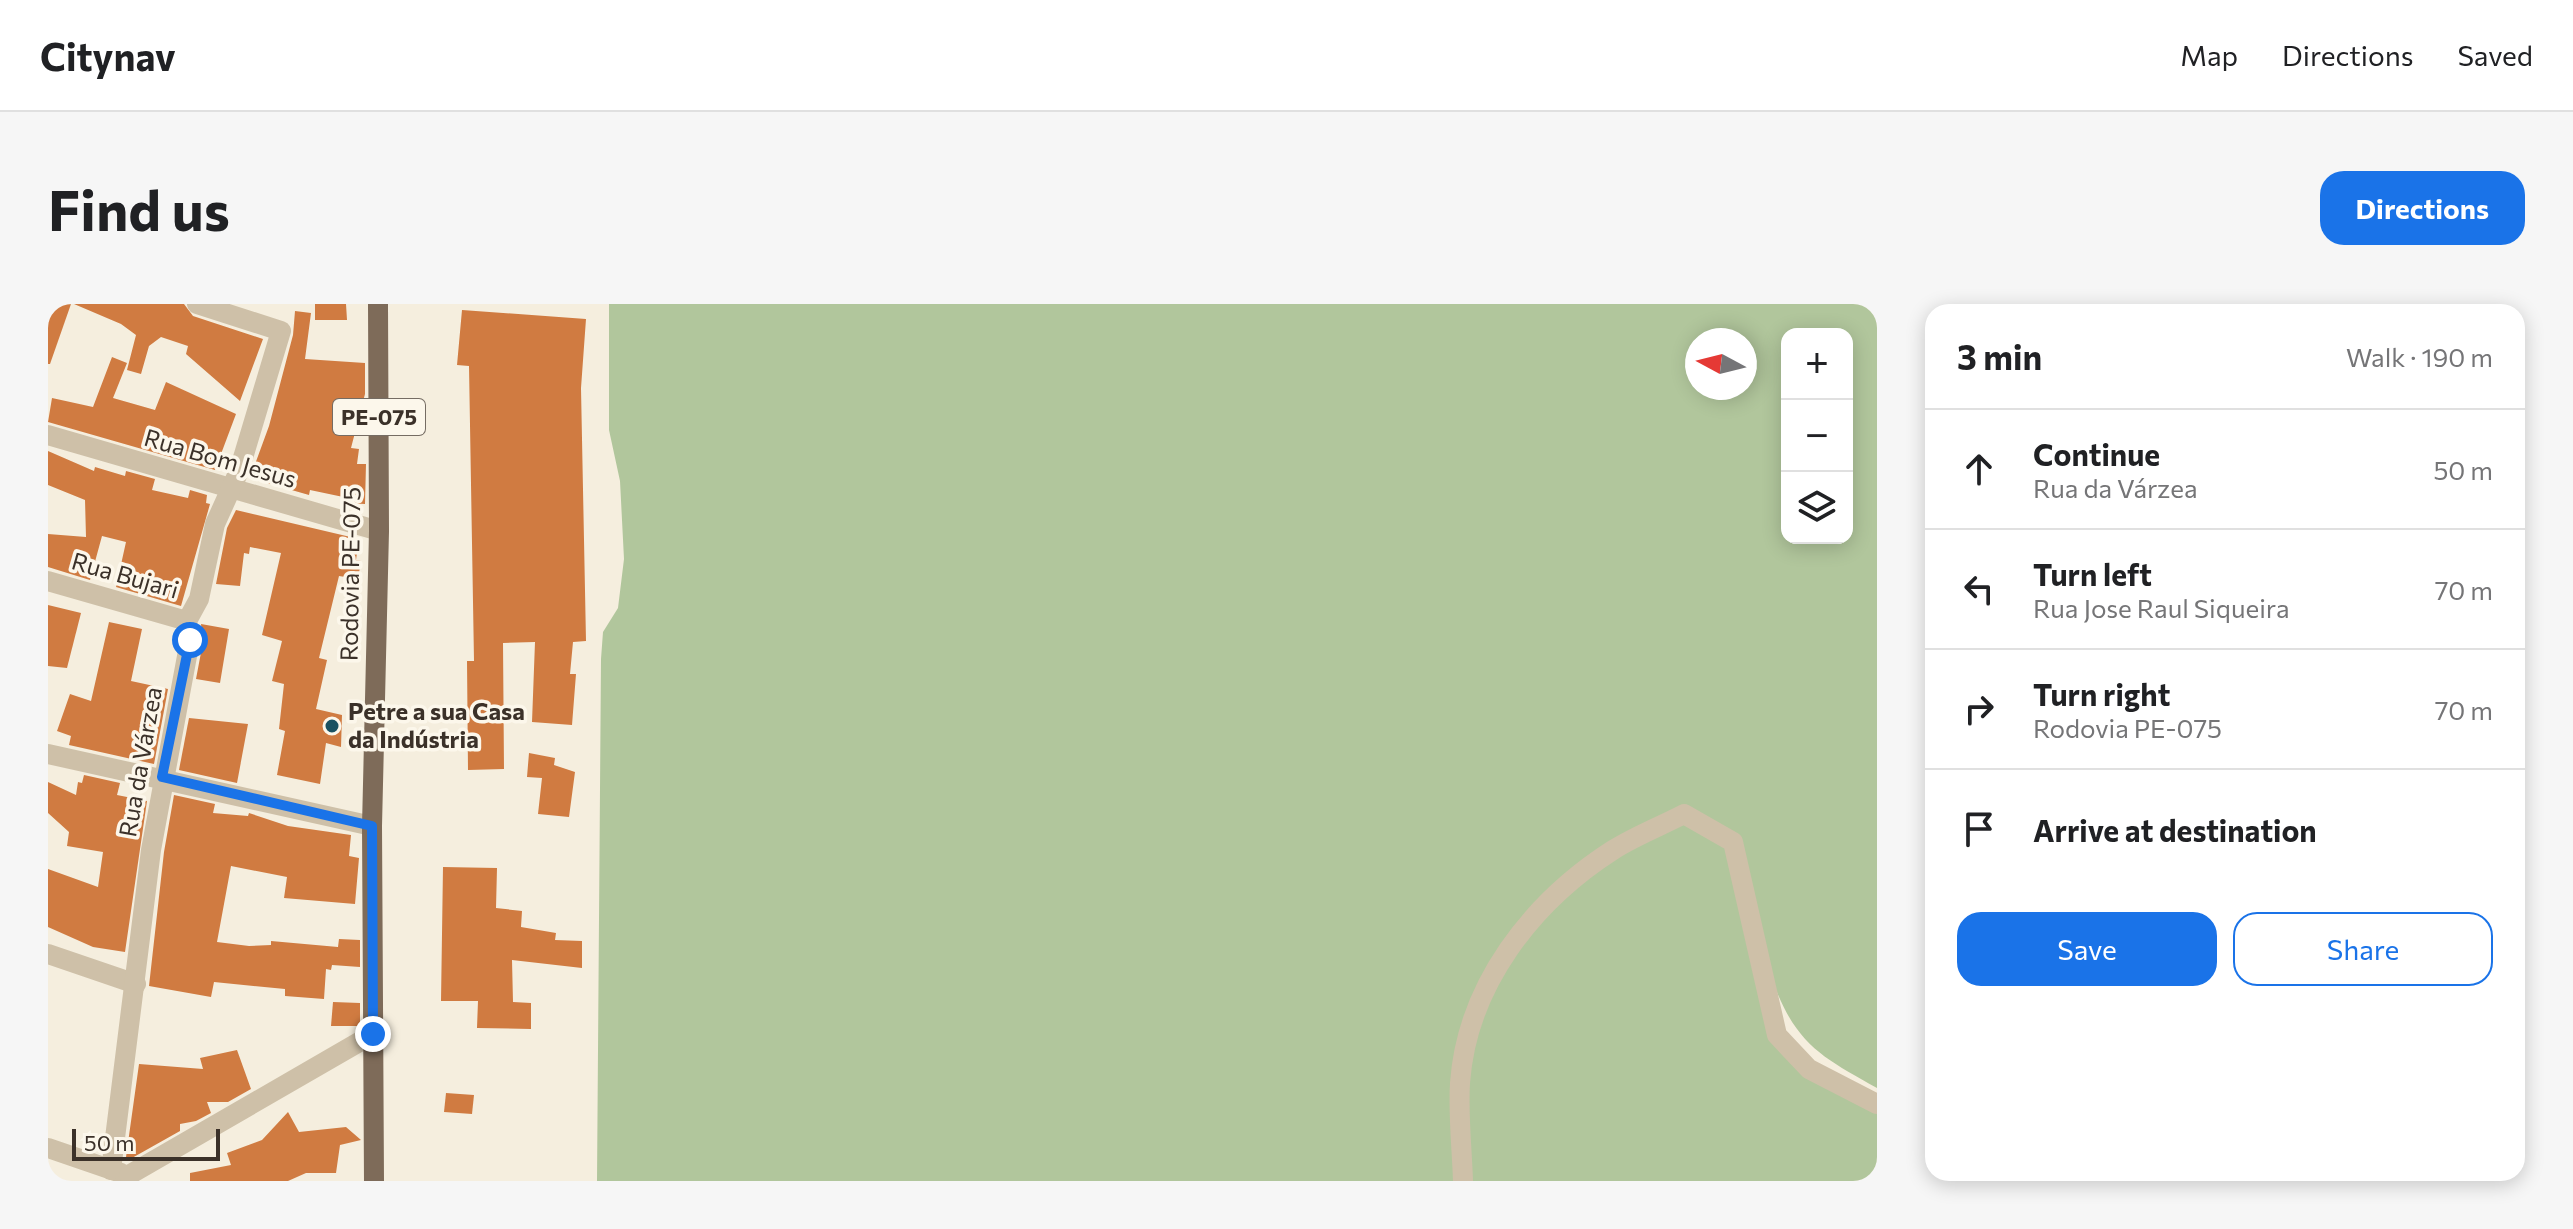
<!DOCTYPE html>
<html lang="en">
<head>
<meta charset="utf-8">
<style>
  :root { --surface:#fff; --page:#f6f6f6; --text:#202124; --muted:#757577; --line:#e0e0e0; --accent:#1a73e8 }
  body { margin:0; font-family:Commissioner,sans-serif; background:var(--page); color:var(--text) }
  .controls { position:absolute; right:24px; top:24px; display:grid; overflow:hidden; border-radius:16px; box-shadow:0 4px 20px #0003 }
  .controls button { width:72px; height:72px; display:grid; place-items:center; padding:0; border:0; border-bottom:2px solid var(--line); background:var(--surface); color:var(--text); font:40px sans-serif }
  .compass { position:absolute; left:1637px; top:24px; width:72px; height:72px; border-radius:50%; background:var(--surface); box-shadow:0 4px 20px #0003; rotate:277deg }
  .scale { position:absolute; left:24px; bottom:20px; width:148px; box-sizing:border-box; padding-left:8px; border:4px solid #3b3129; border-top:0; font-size:22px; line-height:28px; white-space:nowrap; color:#3b3129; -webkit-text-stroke:6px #fcf7eb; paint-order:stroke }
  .stop { position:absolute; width:24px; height:24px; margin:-18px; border:6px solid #1a73e8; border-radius:50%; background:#fff }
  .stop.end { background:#1a73e8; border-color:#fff; box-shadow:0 2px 8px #0008 }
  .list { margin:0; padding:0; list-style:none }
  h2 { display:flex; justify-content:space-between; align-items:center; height:104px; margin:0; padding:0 32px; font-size:34px }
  h2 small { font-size:26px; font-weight:400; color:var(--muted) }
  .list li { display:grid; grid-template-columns:52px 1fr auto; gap:24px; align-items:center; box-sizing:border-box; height:120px; padding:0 32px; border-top:2px solid var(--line) }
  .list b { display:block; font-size:30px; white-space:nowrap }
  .list p { margin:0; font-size:26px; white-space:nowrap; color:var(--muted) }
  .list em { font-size:26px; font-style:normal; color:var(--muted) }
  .actions { display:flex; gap:16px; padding:24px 32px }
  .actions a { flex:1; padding:18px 0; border:2px solid var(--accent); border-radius:24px; text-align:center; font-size:28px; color:var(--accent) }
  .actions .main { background:var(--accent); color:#fff }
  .icon { flex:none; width:44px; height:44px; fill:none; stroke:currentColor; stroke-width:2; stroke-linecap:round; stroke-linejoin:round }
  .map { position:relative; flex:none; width:1829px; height:877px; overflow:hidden; border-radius:24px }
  header { display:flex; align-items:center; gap:48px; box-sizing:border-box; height:112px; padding:0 40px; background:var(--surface); border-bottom:2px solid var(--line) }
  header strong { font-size:38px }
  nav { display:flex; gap:44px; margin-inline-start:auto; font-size:28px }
  .intro { display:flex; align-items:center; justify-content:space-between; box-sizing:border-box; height:192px; padding:0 48px }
  h1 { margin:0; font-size:56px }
  .button { padding:20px 36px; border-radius:24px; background:var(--accent); color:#fff; font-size:28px; font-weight:700 }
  main { display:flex; gap:48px; padding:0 48px }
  aside { flex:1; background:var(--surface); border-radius:24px; box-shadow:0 4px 20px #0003 }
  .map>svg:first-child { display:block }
  .green { fill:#b1c69c; fill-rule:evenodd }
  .building { fill:#d07b41 }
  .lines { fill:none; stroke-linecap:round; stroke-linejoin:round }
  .minor { stroke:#cec0a8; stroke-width:20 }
  .primary { stroke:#7e6b59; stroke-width:20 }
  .route { stroke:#1a73e8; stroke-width:10 }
  .poi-dot { fill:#1a5161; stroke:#fcf7eb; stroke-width:3 }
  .labels { text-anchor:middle; stroke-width:7; stroke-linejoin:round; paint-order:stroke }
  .shield { fill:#fcf7eb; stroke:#756c63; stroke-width:2 }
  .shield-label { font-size:22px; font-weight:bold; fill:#3b3129 }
  .street-label { font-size:24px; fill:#3b3129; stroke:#fcf7eb }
  .poi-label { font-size:24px; font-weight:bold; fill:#3b3129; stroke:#fcf7eb; text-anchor:start }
</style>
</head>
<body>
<header>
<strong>Citynav</strong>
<nav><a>Map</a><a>Directions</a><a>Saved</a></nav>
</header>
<div class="intro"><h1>Find us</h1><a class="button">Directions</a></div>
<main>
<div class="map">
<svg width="1829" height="877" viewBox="0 0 1829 877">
  <rect width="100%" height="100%" fill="#f5eede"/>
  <!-- green -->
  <path class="green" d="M 561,0 L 1829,0 L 1829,784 C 1778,755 1751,743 1728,686 L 1729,732 L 1829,800 L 1829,877 L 549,877 L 553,355 L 555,328 L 570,304 L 576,255 L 572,177 L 561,126 ZM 1739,30 L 1799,30 L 1799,234 L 1739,234 ZM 1649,36 L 1697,36 L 1697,84 L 1649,84 Z"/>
  <!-- building -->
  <g class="building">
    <path d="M 0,0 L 23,0 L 2,60 L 0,60 Z"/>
    <path d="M 26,0 L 136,0 L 145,12 L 215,35 L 192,97 L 138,50 L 140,42 L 113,33 L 101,42 L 93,70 L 79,66 L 88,31 L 73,20 Z"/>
    <path d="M 267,0 L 298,0 L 299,16 L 267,16 Z"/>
    <path d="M 414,6 L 538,15 L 533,84 L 538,337 L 525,338 L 522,370 L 528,370 L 524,421 L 484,418 L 487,338 L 455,339 L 456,465 L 420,466 L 419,357 L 426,357 L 421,62 L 409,61 Z"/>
    <path d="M 247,7 L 263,9 L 257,55 L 317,59 L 317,90 L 303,144 L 311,145 L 309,160 L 318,160 L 317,200 L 299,199 L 300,194 L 262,186 L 261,191 L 202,174 L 221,122 L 245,31 Z"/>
    <path d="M 64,53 L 79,59 L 65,94 L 107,106 L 118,78 L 188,110 L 167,166 L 0,118 L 4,94 L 45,103 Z"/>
    <path d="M 0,147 L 46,167 L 47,163 L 77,172 L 78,167 L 107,175 L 104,186 L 140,194 L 142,186 L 159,191 L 158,199 L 162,200 L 133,302 L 68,283 L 78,238 L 54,232 L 42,276 L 0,263 L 0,230 L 38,233 L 37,196 L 0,181 Z"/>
    <path d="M 188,206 L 311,235 L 308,256 L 313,257 L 310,275 L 291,272 L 271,354 L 279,356 L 268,405 L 294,411 L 293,443 L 278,439 L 272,480 L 229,471 L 237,427 L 231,425 L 236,380 L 224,377 L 234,337 L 214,331 L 233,249 L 202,243 L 201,250 L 196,249 L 192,282 L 168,280 L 179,224 Z"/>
    <path d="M 0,301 L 33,309 L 19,364 L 0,362 Z"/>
    <path d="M 61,318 L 94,325 L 83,377 L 120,385 L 106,460 L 21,441 L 23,432 L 9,427 L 22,390 L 43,397 Z"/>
    <path d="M 153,320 L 181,325 L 172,379 L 148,375 L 155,338 Z"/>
    <path d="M 141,414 L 200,420 L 189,479 L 131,466 Z"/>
    <path d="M 481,449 L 507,454 L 506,461 L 527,468 L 521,513 L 490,510 L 494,474 L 479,473 Z"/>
    <path d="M 36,471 L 72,479 L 69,491 L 99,497 L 77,648 L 45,643 L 0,623 L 0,565 L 50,583 L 55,548 L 19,542 L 21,528 L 0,509 L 0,478 L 28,491 L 30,478 L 34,479 Z"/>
    <path d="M 126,491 L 167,500 L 165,509 L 200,512 L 201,509 L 240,522 L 303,531 L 301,552 L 311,554 L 307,600 L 236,594 L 239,573 L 183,562 L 169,638 L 201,642 L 223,641 L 223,637 L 290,643 L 291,635 L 312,636 L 312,663 L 284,661 L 283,666 L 278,665 L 276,695 L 237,692 L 237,685 L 166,678 L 163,693 L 101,682 L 116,548 Z"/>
    <path d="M 395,563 L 449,564 L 448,604 L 474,607 L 473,623 L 508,629 L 507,636 L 534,637 L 534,664 L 464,656 L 465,698 L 483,699 L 483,725 L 429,724 L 430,697 L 393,697 Z"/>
    <path d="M 285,698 L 312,699 L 312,722 L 283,722 Z"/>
    <path d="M 189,746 L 203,785 L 180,798 L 159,798 L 163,809 L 148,817 L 132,820 L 132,827 L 84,854 L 78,853 L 91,760 L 155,765 L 152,754 Z"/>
    <path d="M 398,789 L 426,791 L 424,810 L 396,808 Z"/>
    <path d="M 240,808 L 251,828 L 298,823 L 313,836 L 292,841 L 288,869 L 258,869 L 240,877 L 142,877 L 142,869 L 183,861 L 179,849 L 214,836 Z"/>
  </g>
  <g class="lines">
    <!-- minor -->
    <g class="minor">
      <path d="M 0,131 L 331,227"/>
      <path d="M 0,277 L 139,317"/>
      <path d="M 0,450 L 324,522"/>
      <path d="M 0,650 L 88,680"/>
      <path d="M 0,844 L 73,869"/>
      <path d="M 63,866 L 103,546 L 142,336 L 139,317 L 151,295 L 167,220 L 191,167 L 233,27 L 149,0"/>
      <path d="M 81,871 L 325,730"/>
      <path d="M 1415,877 C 1414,845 1410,811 1412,779 C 1419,681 1484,598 1565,546 C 1587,532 1613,522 1636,510 L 1685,538 L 1729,731 L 1761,765 L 1829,800"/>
    </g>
    <!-- primary -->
    <path class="primary" d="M 326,877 L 324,522 L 331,227 L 330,0"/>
  </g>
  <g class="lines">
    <!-- route -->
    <path class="route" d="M 142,336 L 114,473 L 324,522 L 325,730"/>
  </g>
  <!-- markers -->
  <circle class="poi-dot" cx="284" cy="422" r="8"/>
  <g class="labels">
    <!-- shield labels -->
    <rect class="shield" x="285" y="95" width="92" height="36" rx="6"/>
    <g class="shield-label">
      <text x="331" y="121">PE-075</text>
    </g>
    <!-- street labels -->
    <g class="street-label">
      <text transform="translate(172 155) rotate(16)" y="8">Rua Bom Jesus</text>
      <text transform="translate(303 270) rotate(-89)" y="8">Rodovia PE-075</text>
      <text transform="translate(77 272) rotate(16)" y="8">Rua Bujari</text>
      <text transform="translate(93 458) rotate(-80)" y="8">Rua da Várzea</text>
    </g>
    <!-- poi labels -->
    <g class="poi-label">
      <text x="300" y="416">Petre a sua Casa<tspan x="300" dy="28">da Indústria</tspan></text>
    </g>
  </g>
</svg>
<div class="controls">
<button>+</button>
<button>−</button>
<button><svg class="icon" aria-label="layers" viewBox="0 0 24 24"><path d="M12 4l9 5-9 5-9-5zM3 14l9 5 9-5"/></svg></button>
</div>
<svg class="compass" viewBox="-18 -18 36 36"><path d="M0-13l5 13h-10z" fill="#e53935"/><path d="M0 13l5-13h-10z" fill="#757577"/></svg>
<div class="scale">50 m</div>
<div class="stop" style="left:142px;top:336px"></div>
<div class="stop end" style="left:325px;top:730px"></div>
</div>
<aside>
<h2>3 min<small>Walk · 190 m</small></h2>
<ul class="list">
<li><svg class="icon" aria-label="ahead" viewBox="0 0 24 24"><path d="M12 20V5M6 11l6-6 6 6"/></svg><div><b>Continue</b><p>Rua da Várzea</p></div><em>50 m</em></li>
<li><svg class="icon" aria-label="left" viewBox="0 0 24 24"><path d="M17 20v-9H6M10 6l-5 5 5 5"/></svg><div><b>Turn left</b><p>Rua Jose Raul Siqueira</p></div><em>70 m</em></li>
<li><svg class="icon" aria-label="right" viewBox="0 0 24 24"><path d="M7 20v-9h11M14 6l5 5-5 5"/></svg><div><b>Turn right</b><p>Rodovia PE-075</p></div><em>70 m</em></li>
<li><svg class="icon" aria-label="arrive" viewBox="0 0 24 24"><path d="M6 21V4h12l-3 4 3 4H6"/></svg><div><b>Arrive at destination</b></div></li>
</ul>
<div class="actions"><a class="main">Save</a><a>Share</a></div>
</aside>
</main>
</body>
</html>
